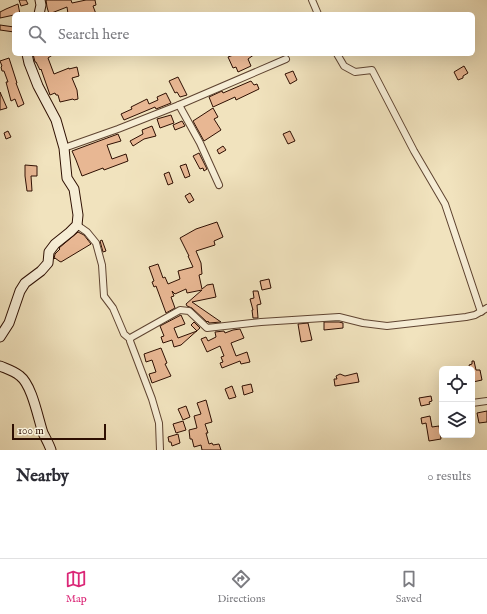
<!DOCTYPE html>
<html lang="en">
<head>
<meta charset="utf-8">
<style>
  :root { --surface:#fff; --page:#f2f2f3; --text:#2b2b33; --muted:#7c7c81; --line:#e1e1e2; --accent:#db2777 }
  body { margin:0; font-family:"IM FELL English",serif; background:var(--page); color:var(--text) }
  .controls { position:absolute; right:12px; bottom:12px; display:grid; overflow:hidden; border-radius:6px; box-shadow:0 4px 16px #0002 }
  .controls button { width:36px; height:36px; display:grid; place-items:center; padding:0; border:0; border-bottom:1px solid var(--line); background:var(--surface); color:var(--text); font:20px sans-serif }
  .scale { position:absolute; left:12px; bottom:10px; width:94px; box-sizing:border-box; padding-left:4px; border:2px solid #2e0f02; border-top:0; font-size:11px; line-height:14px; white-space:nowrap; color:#2e0f02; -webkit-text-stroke:3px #f6edd5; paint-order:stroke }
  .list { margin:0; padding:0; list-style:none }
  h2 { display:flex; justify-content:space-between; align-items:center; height:52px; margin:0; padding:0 16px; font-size:17px }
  h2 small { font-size:13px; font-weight:400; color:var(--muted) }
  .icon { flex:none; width:22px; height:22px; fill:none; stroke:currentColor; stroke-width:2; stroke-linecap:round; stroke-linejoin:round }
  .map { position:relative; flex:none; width:487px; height:450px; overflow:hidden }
  .search { position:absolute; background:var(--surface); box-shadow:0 4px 16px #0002; left:12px; right:12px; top:12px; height:44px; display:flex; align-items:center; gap:10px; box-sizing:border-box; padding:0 14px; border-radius:6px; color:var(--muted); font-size:15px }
  .sheet { height:108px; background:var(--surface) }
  nav { display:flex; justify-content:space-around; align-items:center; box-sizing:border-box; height:56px; border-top:1px solid var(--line); background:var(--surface); font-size:11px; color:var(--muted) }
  nav a { display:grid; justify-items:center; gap:2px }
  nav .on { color:var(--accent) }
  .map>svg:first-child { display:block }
  .building { fill:#e8b793; stroke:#2e0f02 }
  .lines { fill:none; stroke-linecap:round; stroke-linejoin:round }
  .street-casing { stroke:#5f4431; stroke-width:8 }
  .secondary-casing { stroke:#2e0f02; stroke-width:11 }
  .street { stroke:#f6edd5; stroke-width:6 }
  .secondary { stroke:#f6edd5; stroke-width:9 }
</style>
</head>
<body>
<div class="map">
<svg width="487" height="450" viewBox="0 0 487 450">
  <rect width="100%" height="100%" fill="#f1e3be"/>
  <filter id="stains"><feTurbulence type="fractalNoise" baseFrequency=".005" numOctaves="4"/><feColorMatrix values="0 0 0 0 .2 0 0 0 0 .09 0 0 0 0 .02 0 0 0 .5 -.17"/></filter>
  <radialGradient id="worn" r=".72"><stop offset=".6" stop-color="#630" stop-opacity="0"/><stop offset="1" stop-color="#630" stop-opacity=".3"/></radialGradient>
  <!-- building -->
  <g class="building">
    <path d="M 19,0 L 26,0 L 28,4 L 21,6 Z"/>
    <path d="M 46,0 L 71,0 L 72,3 L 86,0 L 95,0 L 96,5 L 93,6 L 96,14 L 68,14 L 67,7 L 49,14 L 47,7 Z"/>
    <path d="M 18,4 L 20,14 L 14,14 L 14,15 L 0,18 L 0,12 L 6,9 Z"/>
    <path d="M 0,25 L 14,27 L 14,32 L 0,30 Z"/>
    <path d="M 33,54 L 54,54 L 48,58 L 54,74 L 69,68 L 69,69 L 77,67 L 79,76 L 72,78 L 77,90 L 78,99 L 74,100 L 73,99 L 60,102 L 58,95 L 56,95 L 55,93 L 50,95 L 41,69 L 40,70 L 36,62 L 35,62 Z"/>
    <path d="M 236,54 L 255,54 L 248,59 L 251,66 L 238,72 L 236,67 L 233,68 L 228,57 Z"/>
    <path d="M 9,58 L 17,83 L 16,83 L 24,104 L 18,107 L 15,99 L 11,101 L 6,82 L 8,82 L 4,71 L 2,71 L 1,67 L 2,66 L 0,61 Z"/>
    <path d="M 464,66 L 468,73 L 463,76 L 463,78 L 458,80 L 454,72 Z"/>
    <path d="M 293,71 L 297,80 L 290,84 L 285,74 Z"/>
    <path d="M 178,77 L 187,95 L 180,97 L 177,92 L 175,93 L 169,81 Z"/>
    <path d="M 251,81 L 254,85 L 257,84 L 259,89 L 236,100 L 235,97 L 213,107 L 209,97 L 222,91 L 223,93 Z"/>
    <path d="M 0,92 L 7,108 L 0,110 Z"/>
    <path d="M 166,93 L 171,103 L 156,109 L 155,107 L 124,120 L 121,114 L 132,109 L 131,107 L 147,99 L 149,104 L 158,100 L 157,97 Z"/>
    <path d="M 213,108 L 218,117 L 214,119 L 221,130 L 204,141 L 193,121 Z"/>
    <path d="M 171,115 L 174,123 L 160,128 L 157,119 Z"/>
    <path d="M 182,121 L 185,126 L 175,130 L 173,125 Z"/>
    <path d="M 152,126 L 156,136 L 144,139 L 133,146 L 130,141 L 143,134 L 142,130 Z"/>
    <path d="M 8,131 L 11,137 L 6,139 L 4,133 Z"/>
    <path d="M 290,131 L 295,141 L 288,144 L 283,134 Z"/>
    <path d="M 118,134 L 121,141 L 107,145 L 112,159 L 126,154 L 128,161 L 104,170 L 103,168 L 82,176 L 76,160 L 72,151 Z"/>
    <path d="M 223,146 L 226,150 L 219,154 L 217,150 Z"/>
    <path d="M 199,153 L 207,169 L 204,171 L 203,168 L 200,169 L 193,156 Z"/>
    <path d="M 186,164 L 190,176 L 185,178 L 180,166 Z"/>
    <path d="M 25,165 L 37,166 L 37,176 L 31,176 L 32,191 L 27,191 L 25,176 Z"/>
    <path d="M 169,172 L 173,183 L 168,185 L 164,174 Z"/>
    <path d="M 190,193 L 194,200 L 189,203 L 185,196 Z"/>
    <path d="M 217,222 L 223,237 L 214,241 L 215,245 L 196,251 L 201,263 L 202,274 L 199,275 L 202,289 L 207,285 L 213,284 L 216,297 L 192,302 L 221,322 L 209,323 L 208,321 L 207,322 L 192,308 L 187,306 L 186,304 L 202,290 L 187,293 L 186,289 L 175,294 L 172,291 L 174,296 L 171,297 L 175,308 L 166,313 L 156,286 L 154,287 L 152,282 L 154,281 L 149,267 L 158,264 L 163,278 L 165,277 L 168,284 L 180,279 L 178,271 L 193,267 L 188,256 L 189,256 L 180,238 L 196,229 Z"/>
    <path d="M 78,232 L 84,235 L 91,244 L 61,262 L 59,261 L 55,258 L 54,259 L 55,254 L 60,249 L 59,248 Z"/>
    <path d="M 102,240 L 106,251 L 103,252 L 100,241 Z"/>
    <path d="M 269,279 L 271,288 L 262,290 L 260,281 Z"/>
    <path d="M 253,291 L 258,291 L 261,304 L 257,305 L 258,318 L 253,318 L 252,310 L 253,310 L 250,299 L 254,298 Z"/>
    <path d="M 181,315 L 185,324 L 174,328 L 178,338 L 197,331 L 191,325 L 194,322 L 200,328 L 181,345 L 174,347 L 172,340 L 163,343 L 161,337 L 164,336 L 160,326 Z"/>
    <path d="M 324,322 L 339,322 L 343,323 L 343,328 L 324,330 Z"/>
    <path d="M 308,323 L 312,340 L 301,342 L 298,324 Z"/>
    <path d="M 240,329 L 244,338 L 231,343 L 236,356 L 247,352 L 250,362 L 241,364 L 240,361 L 222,368 L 220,363 L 223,362 L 221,357 L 224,356 L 220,346 L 207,352 L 201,339 L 206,337 L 208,341 L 216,337 L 215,332 L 224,331 L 225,333 L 233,330 Z"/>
    <path d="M 161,348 L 167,363 L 165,364 L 171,376 L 152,383 L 149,374 L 156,372 L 152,360 L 146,362 L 144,354 Z"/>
    <path d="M 472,361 L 474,361 L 476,370 L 480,370 L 482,380 L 473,382 L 472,369 L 470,369 L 469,365 L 472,364 Z"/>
    <path d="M 357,373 L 359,382 L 335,386 L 334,379 L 337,379 L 336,376 L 340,374 L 345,376 Z"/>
    <path d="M 251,384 L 253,392 L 244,395 L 242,386 Z"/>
    <path d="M 232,386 L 236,397 L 229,399 L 225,389 Z"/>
    <path d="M 431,396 L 432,401 L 429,402 L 430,404 L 421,406 L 419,398 Z"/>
    <path d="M 206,400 L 212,422 L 205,424 L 208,433 L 206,433 L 209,444 L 212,443 L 213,445 L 219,444 L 221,450 L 202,450 L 201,445 L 194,447 L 192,439 L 190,439 L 189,430 L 197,428 L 194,416 L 201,414 L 197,403 Z"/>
    <path d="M 186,406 L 190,417 L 183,420 L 178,409 Z"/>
    <path d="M 487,411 L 487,422 L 479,423 L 477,413 Z"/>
    <path d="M 430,416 L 432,427 L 439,426 L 441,439 L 429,441 L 426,423 L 422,424 L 421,418 Z"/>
    <path d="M 183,421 L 186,430 L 176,433 L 173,424 Z"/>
    <path d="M 178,434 L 180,443 L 172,446 L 171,442 L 169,442 L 168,437 Z"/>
  </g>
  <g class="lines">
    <defs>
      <g id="street">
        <path d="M 312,0 L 318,14"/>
        <path d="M 337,54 L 344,66 L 355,72 L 372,70 L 414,151 L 445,204 L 481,312"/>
        <path d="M 179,105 L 200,143 L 219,185"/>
        <path d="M 64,148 L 118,129 L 179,105 L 286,59"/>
        <path d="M 77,225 L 87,232 L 96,243 L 102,265 L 104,296 L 113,308 L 124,334 L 130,339 L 132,337 L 180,310 L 189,311 L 207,328 L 261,322 L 339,317 L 363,323 L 387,326 L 466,317 L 475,315 L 487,308"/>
        <path d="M 130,339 L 130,341 L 152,399 L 159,423 L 160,450"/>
        <path d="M 472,403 L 487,401"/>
      </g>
      <g id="secondary">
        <path d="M 39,14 L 41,5 L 40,0"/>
        <path d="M 0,337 L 9,323 L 20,291 L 25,283 L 41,271 L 48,263 L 49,252 L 55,244 L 70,232 L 77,225 L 78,215 L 74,189 L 67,178 L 64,148 L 56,120 L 38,86 L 29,63 L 27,54"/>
        <path d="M 0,366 C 7,369 14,371 20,376 C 32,385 38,418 43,433 C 46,439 49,444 51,450"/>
      </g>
    </defs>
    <!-- street casing -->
    <use href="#street" class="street-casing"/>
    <!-- secondary casing -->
    <use href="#secondary" class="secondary-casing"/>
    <!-- street -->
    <use href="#street" class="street"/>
    <!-- secondary -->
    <use href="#secondary" class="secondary"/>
  </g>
  <rect width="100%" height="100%" filter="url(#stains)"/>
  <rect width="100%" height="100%" fill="url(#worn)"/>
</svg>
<div class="controls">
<button><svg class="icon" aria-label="locate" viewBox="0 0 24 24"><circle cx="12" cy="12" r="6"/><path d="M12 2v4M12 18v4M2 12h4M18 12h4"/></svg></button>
<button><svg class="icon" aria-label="layers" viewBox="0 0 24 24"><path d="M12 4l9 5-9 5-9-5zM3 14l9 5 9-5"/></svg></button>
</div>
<div class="scale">100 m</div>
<div class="search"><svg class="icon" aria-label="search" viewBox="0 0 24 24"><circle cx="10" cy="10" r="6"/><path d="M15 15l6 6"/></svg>Search here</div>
</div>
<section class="sheet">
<h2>Nearby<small>0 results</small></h2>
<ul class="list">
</ul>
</section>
<nav>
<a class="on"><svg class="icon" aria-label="map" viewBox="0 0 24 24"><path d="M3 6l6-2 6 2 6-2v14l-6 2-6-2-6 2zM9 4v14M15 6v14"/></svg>Map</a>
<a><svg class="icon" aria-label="directions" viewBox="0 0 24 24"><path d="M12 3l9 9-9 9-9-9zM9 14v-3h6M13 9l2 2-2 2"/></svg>Directions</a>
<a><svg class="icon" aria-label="saved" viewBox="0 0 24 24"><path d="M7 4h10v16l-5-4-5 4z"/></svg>Saved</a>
</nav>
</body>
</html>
